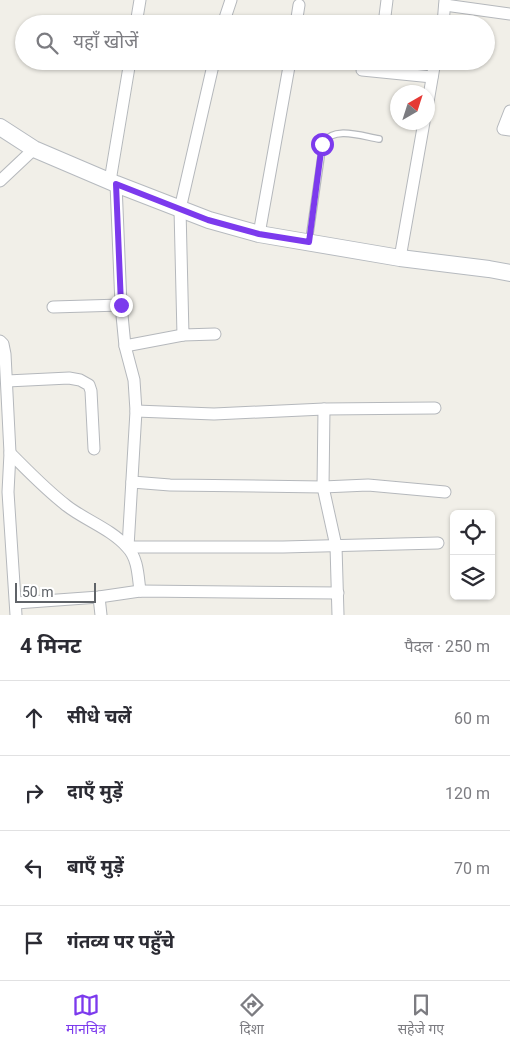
<!DOCTYPE html>
<html lang="hi">
<head>
<meta charset="utf-8">
<style>
  :root { --surface:#fff; --page:#f2f2f3; --text:#2b2b33; --muted:#7c7c81; --line:#e1e1e2; --accent:#7c3aed }
  body { margin:0; font-family:Roboto,"Noto Sans Devanagari",sans-serif; background:var(--page); color:var(--text) }
  .controls { position:absolute; right:15px; bottom:15px; display:grid; overflow:hidden; border-radius:8px; box-shadow:0 1px 4px #0004 }
  .controls button { width:45px; height:45px; display:grid; place-items:center; padding:0; border:0; border-bottom:1px solid var(--line); background:var(--surface); color:var(--text); font:25px sans-serif }
  .compass { position:absolute; left:390px; top:85px; width:45px; height:45px; border-radius:50%; background:var(--surface); box-shadow:0 1px 4px #0004; rotate:39deg }
  .scale { position:absolute; left:15px; bottom:12px; width:81px; box-sizing:border-box; padding-left:5px; border:2px solid #5f6368; border-top:0; font-size:14px; line-height:18px; white-space:nowrap; color:#5f6368; -webkit-text-stroke:4px #fff; paint-order:stroke }
  .stop { position:absolute; width:15px; height:15px; margin:-11px; border:4px solid #7c3aed; border-radius:50%; background:#fff }
  .stop.end { background:#7c3aed; border-color:#fff; box-shadow:0 1px 5px #0008 }
  .list { margin:0; padding:0; list-style:none }
  h2 { display:flex; justify-content:space-between; align-items:center; height:65px; margin:0; padding:0 20px; font-size:21px }
  h2 small { font-size:16px; font-weight:400; color:var(--muted) }
  .list li { display:grid; grid-template-columns:32px 1fr auto; gap:15px; align-items:center; box-sizing:border-box; height:75px; padding:0 20px; border-top:1px solid var(--line) }
  .list b { display:block; font-size:19px; white-space:nowrap }
  .list em { font-size:16px; font-style:normal; color:var(--muted) }
  .icon { flex:none; width:28px; height:28px; fill:none; stroke:currentColor; stroke-width:2; stroke-linecap:round; stroke-linejoin:round }
  .map { position:relative; flex:none; width:510px; height:615px; overflow:hidden }
  .search { position:absolute; background:var(--surface); box-shadow:0 1px 4px #0004; left:15px; right:15px; top:15px; height:55px; display:flex; align-items:center; gap:12px; box-sizing:border-box; padding:0 18px; border-radius:28px; color:var(--muted); font-size:19px }
  .sheet { height:365px; background:var(--surface) }
  nav { display:flex; justify-content:space-around; align-items:center; box-sizing:border-box; height:70px; border-top:1px solid var(--line); background:var(--surface); font-size:14px; color:var(--muted) }
  nav a { display:grid; justify-items:center; gap:2px }
  nav .on { color:var(--accent) }
  .map>svg:first-child { display:block }
  .lines { fill:none; stroke-linecap:round; stroke-linejoin:round }
  .lane-casing { stroke:#b5b8bc; stroke-width:8 }
  .street-casing { stroke:#b5b8bc; stroke-width:13 }
  .secondary-casing { stroke:#b6babf; stroke-width:18 }
  .lane { stroke:#fff; stroke-width:5.5 }
  .street { stroke:#fff; stroke-width:11 }
  .secondary { stroke:#fff; stroke-width:16 }
  .route { stroke:#7c3aed; stroke-width:6 }
</style>
</head>
<body>
<div class="map">
<svg width="510" height="615" viewBox="0 0 510 615">
  <rect width="100%" height="100%" fill="#f1efe8"/>
  <g class="lines">
    <defs>
      <path id="lane" d="M 309,240 L 323,143 C 334,126 361,136 379,139"/>
      <g id="street">
        <path d="M 445,5 L 510,14"/>
        <path d="M 136,24 L 140,0"/>
        <path d="M 223,24 L 231,0"/>
        <path d="M 296,24 L 299,5"/>
        <path d="M 384,24 L 387,0"/>
        <path d="M 443,24 L 445,0"/>
        <path d="M 214,61 L 180,209 L 183,335 L 215,334"/>
        <path d="M 362,70 L 432,77"/>
        <path d="M 428,102 L 435,61"/>
        <path d="M 510,111 L 503,129 L 510,130"/>
        <path d="M 0,181 L 34,149"/>
        <path d="M 110,181 L 130,61"/>
        <path d="M 116,184 L 121,305 L 125,346 L 134,380 L 136,411 L 128,547 L 283,547 L 438,543"/>
        <path d="M 259,234 L 290,61"/>
        <path d="M 400,258 L 424,122"/>
        <path d="M 53,307 L 121,305"/>
        <path d="M 0,341 L 3,344 L 5,354 L 10,453 L 8,492 L 16,615"/>
        <path d="M 125,346 L 183,335"/>
        <path d="M 7,381 L 69,378 L 80,380 L 89,385 L 91,391 L 94,449"/>
        <path d="M 324,409 L 323,487 L 336,546 L 338,615"/>
        <path d="M 136,411 L 214,414 L 324,409 L 435,408"/>
        <path d="M 10,453 C 28,471 46,490 67,506 C 85,520 111,529 127,547 C 138,558 138,576 140,591"/>
        <path d="M 132,482 L 170,485 L 323,487 L 368,485 L 445,492"/>
        <path d="M 99,597 L 101,615"/>
        <path d="M 16,603 L 99,597 L 140,591 L 338,593"/>
      </g>
      <path id="secondary" d="M 0,127 L 34,149 L 116,184 L 209,220 L 259,234 L 400,258 L 489,269 L 510,273"/>
    </defs>
    <!-- lane casing -->
    <use href="#lane" class="lane-casing"/>
    <!-- street casing -->
    <use href="#street" class="street-casing"/>
    <!-- secondary casing -->
    <use href="#secondary" class="secondary-casing"/>
    <!-- lane -->
    <use href="#lane" class="lane"/>
    <!-- street -->
    <use href="#street" class="street"/>
    <!-- secondary -->
    <use href="#secondary" class="secondary"/>
  </g>
  <g class="lines">
    <!-- route -->
    <path class="route" d="M 121,305 L 116,184 L 208,220 L 259,234 L 309,242 L 322,144"/>
  </g>
</svg>
<div class="controls">
<button><svg class="icon" aria-label="locate" viewBox="0 0 24 24"><circle cx="12" cy="12" r="6"/><path d="M12 2v4M12 18v4M2 12h4M18 12h4"/></svg></button>
<button><svg class="icon" aria-label="layers" viewBox="0 0 24 24"><path d="M12 4l9 5-9 5-9-5zM3 14l9 5 9-5"/></svg></button>
</div>
<svg class="compass" viewBox="-18 -18 36 36"><path d="M0-13l5 13h-10z" fill="#e53935"/><path d="M0 13l5-13h-10z" fill="#7c7c81"/></svg>
<div class="scale">50 m</div>
<div class="stop" style="left:322px;top:144px"></div>
<div class="stop end" style="left:121px;top:305px"></div>
<div class="search"><svg class="icon" aria-label="search" viewBox="0 0 24 24"><circle cx="10" cy="10" r="6"/><path d="M15 15l6 6"/></svg>यहाँ खोजें</div>
</div>
<section class="sheet">
<h2>4 मिनट<small>पैदल · 250 m</small></h2>
<ul class="list">
<li><svg class="icon" aria-label="ahead" viewBox="0 0 24 24"><path d="M12 20V5M6 11l6-6 6 6"/></svg><div><b>सीधे चलें</b></div><em>60 m</em></li>
<li><svg class="icon" aria-label="right" viewBox="0 0 24 24"><path d="M7 20v-9h11M14 6l5 5-5 5"/></svg><div><b>दाएँ मुड़ें</b></div><em>120 m</em></li>
<li><svg class="icon" aria-label="left" viewBox="0 0 24 24"><path d="M17 20v-9H6M10 6l-5 5 5 5"/></svg><div><b>बाएँ मुड़ें</b></div><em>70 m</em></li>
<li><svg class="icon" aria-label="arrive" viewBox="0 0 24 24"><path d="M6 21V4h12l-3 4 3 4H6"/></svg><div><b>गंतव्य पर पहुँचे</b></div></li>
</ul>
</section>
<nav>
<a class="on"><svg class="icon" aria-label="map" viewBox="0 0 24 24"><path d="M3 6l6-2 6 2 6-2v14l-6 2-6-2-6 2zM9 4v14M15 6v14"/></svg>मानचित्र</a>
<a><svg class="icon" aria-label="directions" viewBox="0 0 24 24"><path d="M12 3l9 9-9 9-9-9zM9 14v-3h6M13 9l2 2-2 2"/></svg>दिशा</a>
<a><svg class="icon" aria-label="saved" viewBox="0 0 24 24"><path d="M7 4h10v16l-5-4-5 4z"/></svg>सहेजे गए</a>
</nav>
</body>
</html>
